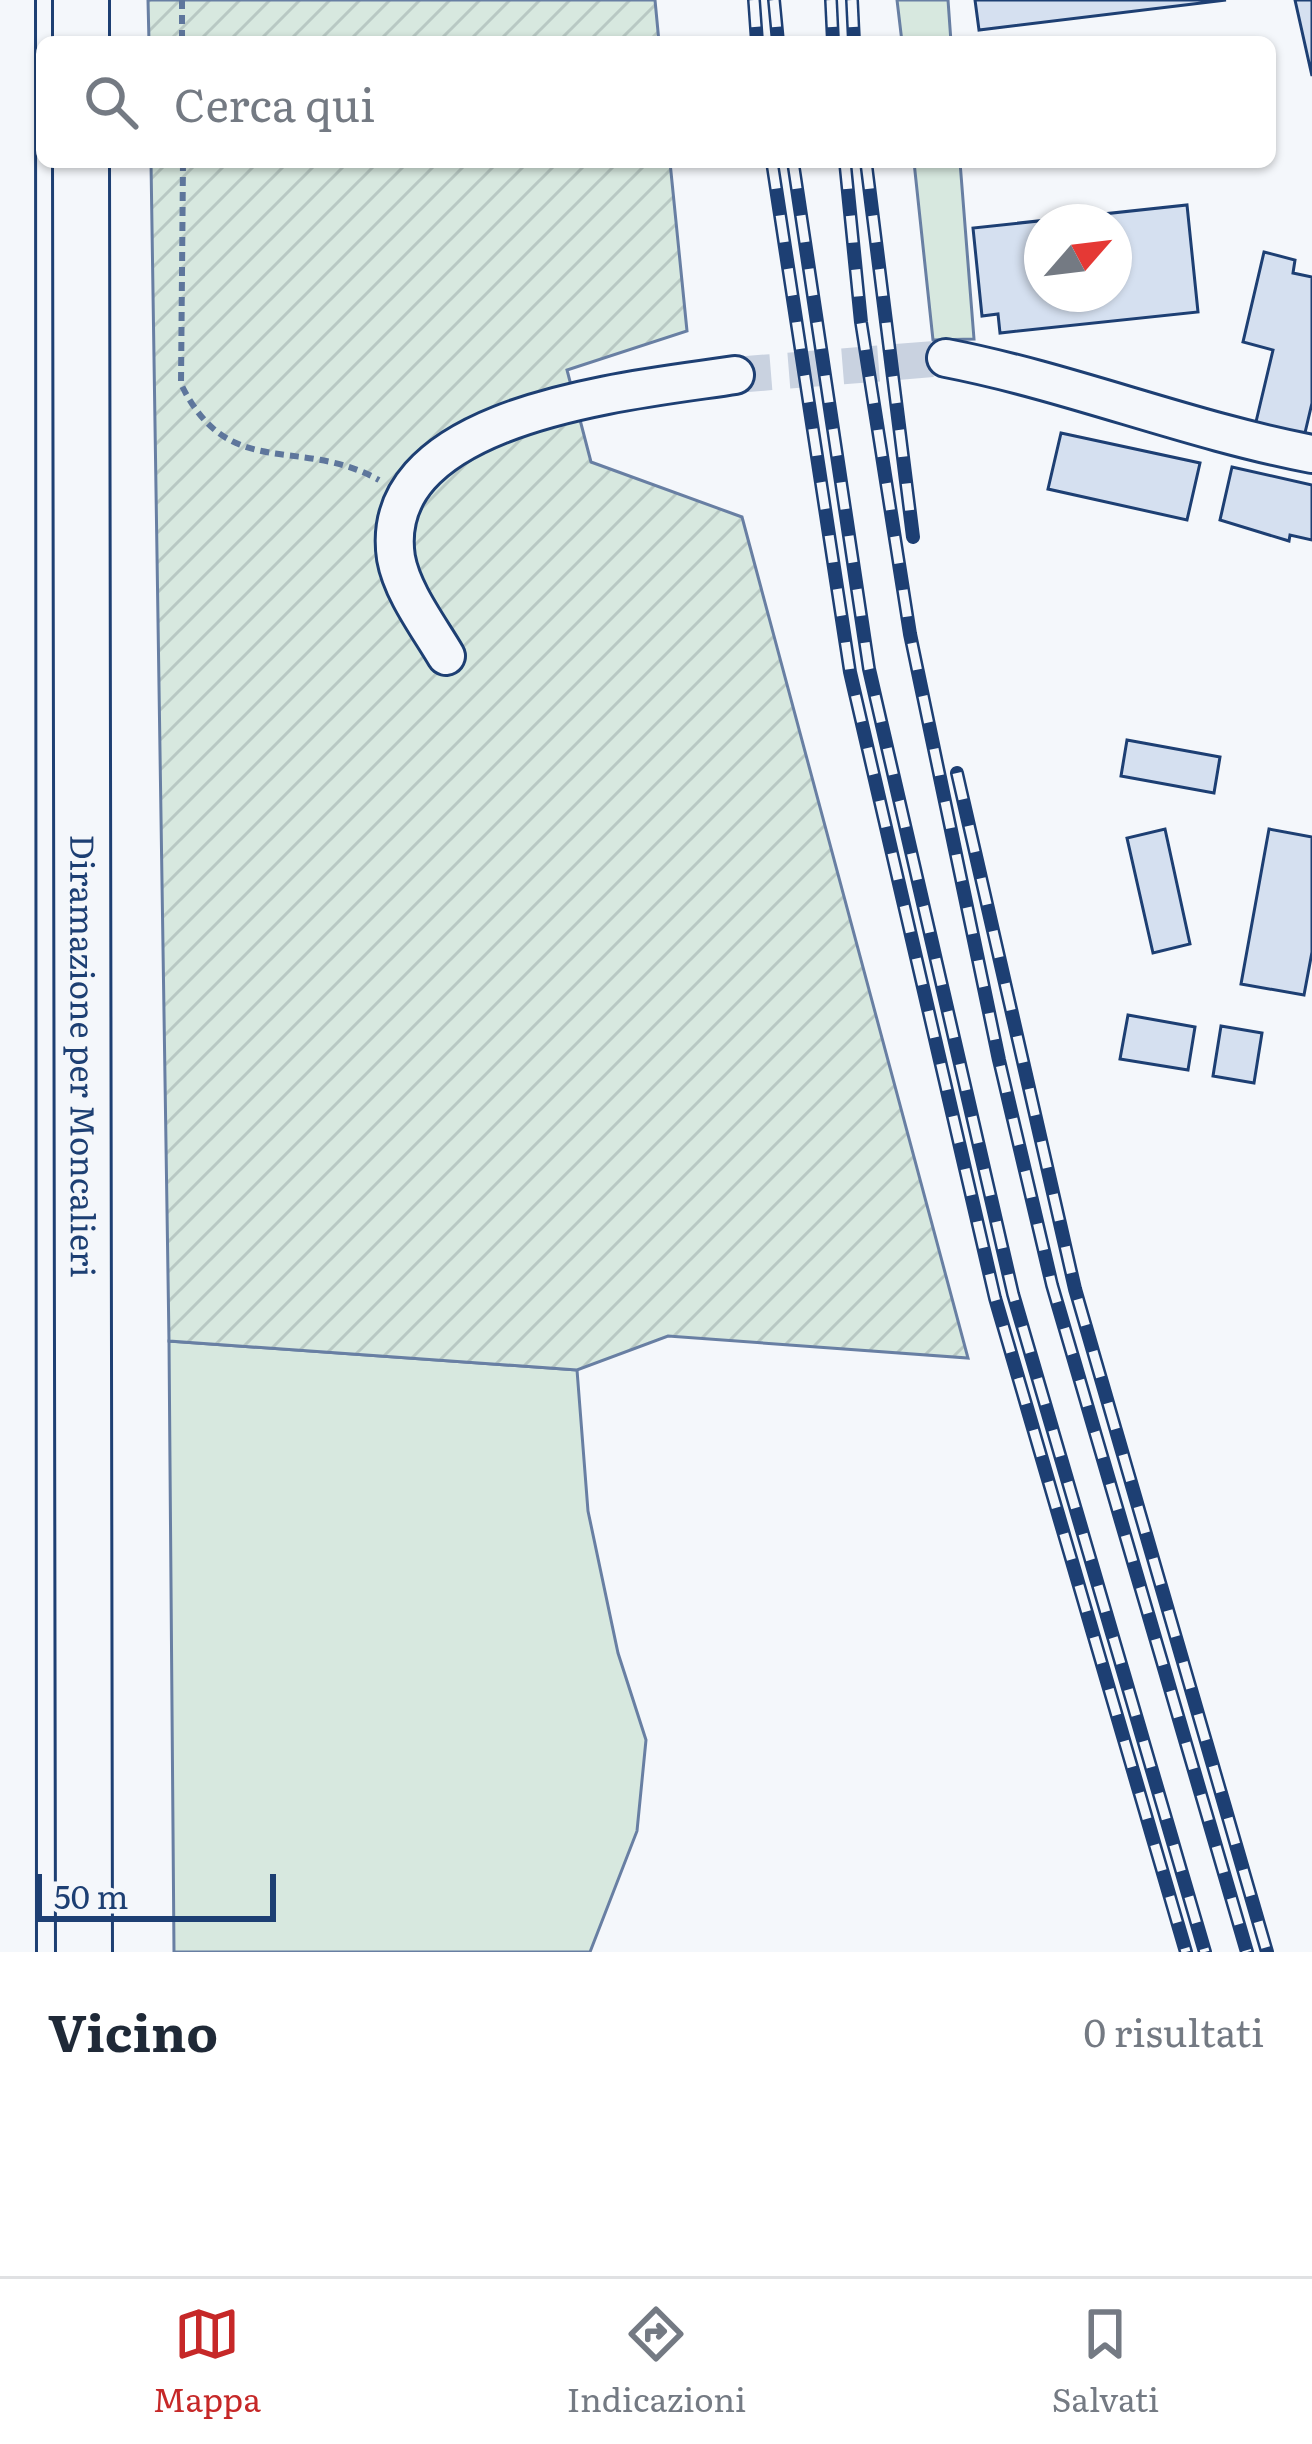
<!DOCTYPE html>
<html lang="it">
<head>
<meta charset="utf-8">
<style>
  :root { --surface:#fff; --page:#f6f6f7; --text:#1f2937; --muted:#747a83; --line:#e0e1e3; --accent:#c62828 }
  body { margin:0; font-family:Literata,serif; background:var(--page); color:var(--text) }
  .compass { position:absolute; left:1024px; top:204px; width:108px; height:108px; border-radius:50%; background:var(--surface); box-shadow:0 3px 9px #0004; rotate:62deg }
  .scale { position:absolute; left:36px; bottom:30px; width:240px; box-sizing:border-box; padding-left:12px; border:6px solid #1d3f73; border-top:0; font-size:33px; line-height:42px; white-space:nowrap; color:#1d3f73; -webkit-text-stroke:9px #f4f7fb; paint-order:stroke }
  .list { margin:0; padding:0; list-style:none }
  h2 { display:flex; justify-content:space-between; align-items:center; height:156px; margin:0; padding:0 48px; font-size:51px }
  h2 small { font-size:39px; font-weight:400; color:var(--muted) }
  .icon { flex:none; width:66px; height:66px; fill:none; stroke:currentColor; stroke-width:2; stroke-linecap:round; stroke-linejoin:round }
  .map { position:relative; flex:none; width:1312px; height:1952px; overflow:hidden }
  .search { position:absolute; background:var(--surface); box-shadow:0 3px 9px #0004; left:36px; right:36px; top:36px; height:132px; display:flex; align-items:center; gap:30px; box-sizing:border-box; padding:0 42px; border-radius:18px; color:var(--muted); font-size:45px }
  .sheet { height:324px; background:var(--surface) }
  nav { display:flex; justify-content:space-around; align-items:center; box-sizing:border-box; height:168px; border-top:3px solid var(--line); background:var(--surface); font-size:33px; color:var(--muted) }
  nav a { display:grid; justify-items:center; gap:6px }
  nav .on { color:var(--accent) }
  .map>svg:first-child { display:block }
  .grass { fill:#d7e8df; stroke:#687fa3; stroke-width:3 }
  .garden { fill:url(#garden-furrows); stroke:#687fa3; stroke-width:3 }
  .building { fill:#d5e0f0; stroke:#1d3f73; stroke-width:3; fill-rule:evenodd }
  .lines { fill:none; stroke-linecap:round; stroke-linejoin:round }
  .minor-tunnel { stroke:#c9d2e0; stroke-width:36; stroke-dasharray:36 18; stroke-linecap:butt }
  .minor-casing { stroke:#1d3f73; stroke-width:42 }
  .highway-casing { stroke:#1d3f73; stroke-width:60 }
  .path { stroke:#5e769c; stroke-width:6; stroke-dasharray:9 6; stroke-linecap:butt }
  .minor { stroke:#f4f7fb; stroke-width:36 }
  .highway { stroke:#f4f7fb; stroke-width:54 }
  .rail-casing { stroke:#1d3f73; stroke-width:14 }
  .rail { stroke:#f4f7fb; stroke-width:9; stroke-dasharray:27; stroke-linecap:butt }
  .labels { text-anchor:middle; stroke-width:9; stroke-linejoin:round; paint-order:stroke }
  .street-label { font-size:33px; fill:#1d3f73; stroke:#f4f7fb }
</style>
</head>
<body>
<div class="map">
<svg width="1312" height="1952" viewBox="0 0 1312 1952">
  <defs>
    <pattern id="garden-furrows" width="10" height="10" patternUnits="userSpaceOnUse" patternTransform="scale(3)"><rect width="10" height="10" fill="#d7e8df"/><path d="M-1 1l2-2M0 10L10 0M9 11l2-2" fill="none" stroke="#b8c8c3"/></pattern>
  </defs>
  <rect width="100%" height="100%" fill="#f4f7fb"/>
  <!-- grass -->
  <g class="grass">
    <path d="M 897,0 L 948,0 L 951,42 L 902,42 Z"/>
    <path d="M 914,162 L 960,162 L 974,339 L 933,340 Z"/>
    <path d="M 169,1341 L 577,1370 L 588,1511 L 618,1653 L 646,1740 L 637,1831 L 590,1952 L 174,1952 Z"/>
  </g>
  <!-- garden -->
  <g class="garden">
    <path d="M 148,0 L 655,0 L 659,42 L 149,42 Z"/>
    <path d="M 151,162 L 670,162 L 687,331 L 567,370 L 591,462 L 742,517 L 968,1358 L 668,1336 L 577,1370 L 169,1341 Z"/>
  </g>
  <!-- building -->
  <g class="building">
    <path d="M 975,0 L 1226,0 L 979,30 Z"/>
    <path d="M 1295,0 L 1312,0 L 1312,76 Z"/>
    <path d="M 1187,205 L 1198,312 L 1000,333 L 998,314 L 982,316 L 973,228 ZM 1042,222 L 1114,222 L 1114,294 L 1042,294 Z"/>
    <path d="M 1264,252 L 1295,260 L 1293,273 L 1312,277 L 1312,403 L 1304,437 L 1255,426 L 1273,350 L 1243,342 Z"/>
    <path d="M 1061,433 L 1200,463 L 1187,520 L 1048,489 Z"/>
    <path d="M 1232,467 L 1312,485 L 1312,540 L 1290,535 L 1289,541 L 1220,520 Z"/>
    <path d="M 1127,740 L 1220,757 L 1214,793 L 1121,776 Z"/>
    <path d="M 1165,829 L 1190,944 L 1153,953 L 1127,838 Z"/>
    <path d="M 1269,829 L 1312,837 L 1312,952 L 1304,995 L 1241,984 Z"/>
    <path d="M 1128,1015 L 1195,1027 L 1188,1070 L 1120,1059 Z"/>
    <path d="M 1221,1026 L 1262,1033 L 1254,1083 L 1213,1076 Z"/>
  </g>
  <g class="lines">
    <!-- minor-tunnel -->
    <path class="minor-tunnel" d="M 735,375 L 946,358"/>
    <defs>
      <g id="minor">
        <path d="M 946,358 C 1070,382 1187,430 1312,454"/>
        <path d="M 446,656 C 429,627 402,592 396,558 C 374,411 639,390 735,375"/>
      </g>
      <g id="highway">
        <path d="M 7,0 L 8,1952"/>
        <path d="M 81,0 L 81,42"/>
        <path id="s1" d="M 81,162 L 84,1952"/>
      </g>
    </defs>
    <!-- minor casing -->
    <use href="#minor" class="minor-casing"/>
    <!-- highway casing -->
    <use href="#highway" class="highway-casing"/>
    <!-- path -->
    <g class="path">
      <path d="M 182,0 L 182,42"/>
      <path d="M 183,162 L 181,384 C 229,483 298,435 379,480"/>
    </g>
    <!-- minor -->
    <use href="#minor" class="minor"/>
    <!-- highway -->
    <use href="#highway" class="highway"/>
    <defs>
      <g id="rail">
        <path d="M 754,0 L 757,42"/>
        <path d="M 774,0 L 778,42"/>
        <path d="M 831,0 L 833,42"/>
        <path d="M 852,0 L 854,42"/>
        <path d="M 772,162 L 850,672 L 995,1298 L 1186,1952"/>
        <path d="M 793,162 L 869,669 L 1013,1294 L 1205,1952"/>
        <path d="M 845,162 L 861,322 L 910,634 L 999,1060 L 1052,1285 L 1247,1952"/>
        <path d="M 866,162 L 913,537"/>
        <path d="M 957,773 L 1075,1289 L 1267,1952"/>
      </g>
    </defs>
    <!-- rail casing -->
    <use href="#rail" class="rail-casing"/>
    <!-- rail -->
    <use href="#rail" class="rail"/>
  </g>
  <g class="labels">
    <!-- street labels -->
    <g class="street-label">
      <text dy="12" stroke="none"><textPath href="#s1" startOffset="894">Diramazione per Moncalieri</textPath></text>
    </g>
  </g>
</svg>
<svg class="compass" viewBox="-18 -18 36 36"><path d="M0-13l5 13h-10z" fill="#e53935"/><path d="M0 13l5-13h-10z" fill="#747a83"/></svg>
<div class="scale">50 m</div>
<div class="search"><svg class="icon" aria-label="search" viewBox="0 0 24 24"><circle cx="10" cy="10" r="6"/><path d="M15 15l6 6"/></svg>Cerca qui</div>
</div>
<section class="sheet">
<h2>Vicino<small>0 risultati</small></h2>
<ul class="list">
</ul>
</section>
<nav>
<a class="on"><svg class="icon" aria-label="map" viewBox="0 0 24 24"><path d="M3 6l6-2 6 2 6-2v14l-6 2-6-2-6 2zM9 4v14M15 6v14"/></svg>Mappa</a>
<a><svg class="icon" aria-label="directions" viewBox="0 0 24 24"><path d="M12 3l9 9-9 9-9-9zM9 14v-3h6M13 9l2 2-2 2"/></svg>Indicazioni</a>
<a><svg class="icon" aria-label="saved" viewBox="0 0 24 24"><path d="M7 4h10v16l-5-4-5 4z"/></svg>Salvati</a>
</nav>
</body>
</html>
